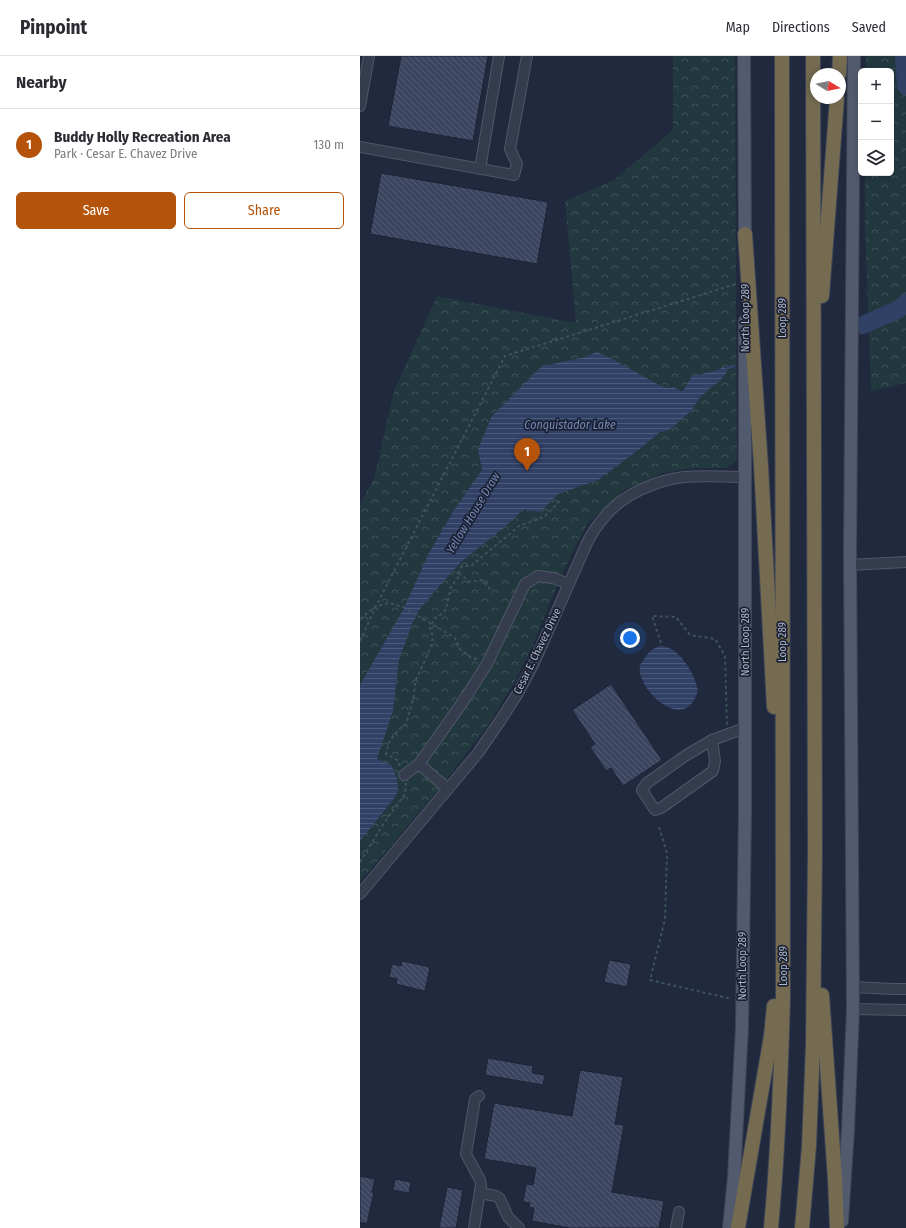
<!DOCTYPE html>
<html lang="en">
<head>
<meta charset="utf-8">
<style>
  :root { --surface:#fff; --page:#f7f7f7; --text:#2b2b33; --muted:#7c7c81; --line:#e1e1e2; --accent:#b45309 }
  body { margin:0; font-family:"Fira Sans Condensed",sans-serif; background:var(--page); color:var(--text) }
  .controls { position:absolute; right:12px; top:12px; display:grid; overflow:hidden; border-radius:6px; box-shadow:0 2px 6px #0003 }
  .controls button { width:36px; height:36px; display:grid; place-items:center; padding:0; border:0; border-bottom:1px solid var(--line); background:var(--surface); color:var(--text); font:20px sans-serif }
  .compass { position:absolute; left:450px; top:12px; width:36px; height:36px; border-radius:50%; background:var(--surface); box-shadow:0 2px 6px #0003; rotate:100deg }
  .you { position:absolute; left:270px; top:582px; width:14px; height:14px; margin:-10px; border:3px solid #fff; border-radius:50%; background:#1a73e8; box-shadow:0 0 0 6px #1a73e833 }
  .badge { display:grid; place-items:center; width:26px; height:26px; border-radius:50%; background:var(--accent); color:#fff; font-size:13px; font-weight:700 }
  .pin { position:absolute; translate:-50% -33px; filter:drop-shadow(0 1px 2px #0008) }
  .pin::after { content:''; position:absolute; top:21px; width:14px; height:12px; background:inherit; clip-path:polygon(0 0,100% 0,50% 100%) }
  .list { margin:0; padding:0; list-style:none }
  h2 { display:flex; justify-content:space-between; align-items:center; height:52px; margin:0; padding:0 16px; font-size:17px }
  h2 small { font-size:13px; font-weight:400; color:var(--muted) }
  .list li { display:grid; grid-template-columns:26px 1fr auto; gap:12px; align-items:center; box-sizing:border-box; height:72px; padding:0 16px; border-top:1px solid var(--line) }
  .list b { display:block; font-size:15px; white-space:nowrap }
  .list p { margin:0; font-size:13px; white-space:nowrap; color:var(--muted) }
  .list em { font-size:13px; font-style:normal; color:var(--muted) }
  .actions { display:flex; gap:8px; padding:12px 16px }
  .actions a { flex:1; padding:9px 0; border:1px solid var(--accent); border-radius:6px; text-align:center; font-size:14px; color:var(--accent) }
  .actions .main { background:var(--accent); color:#fff }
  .icon { flex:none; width:22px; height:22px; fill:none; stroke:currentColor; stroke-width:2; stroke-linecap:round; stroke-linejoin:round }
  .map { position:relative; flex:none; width:546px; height:1172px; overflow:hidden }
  header { display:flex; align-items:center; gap:24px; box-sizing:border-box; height:56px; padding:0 20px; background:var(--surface); border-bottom:1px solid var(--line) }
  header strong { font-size:19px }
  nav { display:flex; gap:22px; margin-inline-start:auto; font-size:14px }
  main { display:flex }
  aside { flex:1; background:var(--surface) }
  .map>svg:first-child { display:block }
  .park { fill:url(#park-crowns) }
  .water { fill:url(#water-rules) }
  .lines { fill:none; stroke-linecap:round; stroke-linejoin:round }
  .stream { stroke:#314065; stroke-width:3 }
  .river { stroke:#314065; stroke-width:18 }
  .building { fill:url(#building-back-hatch); stroke:#1c2335 }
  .minor-casing { stroke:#505769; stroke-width:12 }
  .major-casing { stroke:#3e4557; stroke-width:14 }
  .highway-casing { stroke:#3d4456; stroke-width:16 }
  .path { stroke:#3d5459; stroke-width:2; stroke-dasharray:3 3; stroke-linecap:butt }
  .minor { stroke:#353c4e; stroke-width:10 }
  .major { stroke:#525b6e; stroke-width:12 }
  .highway { stroke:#756b51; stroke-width:14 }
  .labels { text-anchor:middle; stroke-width:3.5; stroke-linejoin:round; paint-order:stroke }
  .street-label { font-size:11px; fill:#b0b7ca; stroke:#1a2133 }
  .water-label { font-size:12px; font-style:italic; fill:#7488b5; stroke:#1a2133 }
</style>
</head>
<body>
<header>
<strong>Pinpoint</strong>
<nav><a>Map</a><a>Directions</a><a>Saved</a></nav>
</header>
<main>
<aside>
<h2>Nearby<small></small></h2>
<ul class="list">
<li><span class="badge">1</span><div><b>Buddy Holly Recreation Area</b><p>Park · Cesar E. Chavez Drive</p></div><em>130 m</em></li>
</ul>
<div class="actions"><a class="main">Save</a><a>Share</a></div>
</aside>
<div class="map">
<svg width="546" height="1172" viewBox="0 0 546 1172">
  <defs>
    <pattern id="park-crowns" width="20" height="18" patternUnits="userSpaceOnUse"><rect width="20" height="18" fill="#22383f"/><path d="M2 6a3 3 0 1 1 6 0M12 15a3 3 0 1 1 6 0" fill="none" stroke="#405359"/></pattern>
    <pattern id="water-rules" width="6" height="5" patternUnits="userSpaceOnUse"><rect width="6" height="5" fill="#314065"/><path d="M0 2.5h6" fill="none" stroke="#4c597a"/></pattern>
    <pattern id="building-back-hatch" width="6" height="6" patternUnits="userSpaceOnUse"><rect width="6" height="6" fill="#3c455f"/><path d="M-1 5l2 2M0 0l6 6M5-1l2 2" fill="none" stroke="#565e75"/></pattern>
  </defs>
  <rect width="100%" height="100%" fill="#20293e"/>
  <!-- park -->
  <g class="park">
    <path d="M 313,0 L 375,0 L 377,404 L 367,412 L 333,412 L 303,417 L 264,434 L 228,467 L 215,491 L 190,546 L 174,587 L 155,625 L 128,669 L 79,733 L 0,826 L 0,448 L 14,423 L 34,335 L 77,240 L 216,267 L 205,145 L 254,124 L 313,74 Z"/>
    <path d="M 506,0 L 546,0 L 546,327 L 511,335 L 505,170 L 505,117 L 531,117 L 531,15 L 506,15 Z"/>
  </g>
  <!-- water -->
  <g class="water">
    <path d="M 237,296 L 252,303 L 301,330 L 309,332 L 314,331 L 320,335 L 323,335 L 330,323 L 332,320 L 355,315 L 364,311 L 367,312 L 367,316 L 359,326 L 351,331 L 348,335 L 340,341 L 332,354 L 313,371 L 307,375 L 300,376 L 281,392 L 238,424 L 198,438 L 181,456 L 163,454 L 141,474 L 102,505 L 74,536 L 60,553 L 52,568 L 39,604 L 33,655 L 17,703 L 31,709 C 36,719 41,729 36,740 L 0,785 L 0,629 L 43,554 L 69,497 L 94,454 L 122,414 L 118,393 L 132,360 L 182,310 L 222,302 Z"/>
    <path d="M 302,590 C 320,592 334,617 338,634 C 326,681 275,632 280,610 C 281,607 283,604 285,602 C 289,595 294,591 302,590 Z"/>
  </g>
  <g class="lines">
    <!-- stream -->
    <path class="stream" d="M 367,312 L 374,310"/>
    <!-- river -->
    <g class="river">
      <path d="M 544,0 L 546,30"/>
      <path d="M 503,269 L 539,253 L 546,247"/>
    </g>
  </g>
  <!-- building -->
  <g class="building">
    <path d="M 41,0 L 128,0 L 113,85 L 28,70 Z"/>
    <path d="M 21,117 L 188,146 L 177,208 L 10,178 Z"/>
    <path d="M 251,628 L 302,704 L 263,730 L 251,712 L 246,715 L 230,691 L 235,688 L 212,654 Z"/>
    <path d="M 249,904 L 271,908 L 267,931 L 244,926 Z"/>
    <path d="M 42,905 L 70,911 L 65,935 L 36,928 L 37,923 L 29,921 L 32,908 L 41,910 Z"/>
    <path d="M 128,1002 L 173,1010 L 172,1017 L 185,1019 L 183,1029 L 125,1019 Z"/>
    <path d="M 220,1014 L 263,1021 L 255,1068 L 264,1069 L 252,1136 L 304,1145 L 299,1172 L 210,1172 L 172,1165 L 174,1152 L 169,1151 L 170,1147 L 163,1146 L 166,1128 L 173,1129 L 176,1112 L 124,1103 L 134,1047 L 212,1060 Z"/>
    <path d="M 0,1120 L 15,1123 L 12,1136 L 14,1136 L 7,1168 L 0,1166 Z"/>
    <path d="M 35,1123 L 51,1126 L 49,1137 L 33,1134 Z"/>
    <path d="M 87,1131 L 103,1134 L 96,1172 L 79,1172 Z"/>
  </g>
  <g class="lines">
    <defs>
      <g id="minor">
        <path d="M 0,50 L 9,0"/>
        <path d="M 0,91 L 154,119 L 157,108 L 150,93 L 167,0"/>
        <path d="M 120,113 L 139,0"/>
        <path d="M 490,509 L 546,506"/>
        <path d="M 352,684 L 355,705 L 353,715 L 301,752 L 295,754 L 282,734 L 287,727 L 325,700 L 352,684 L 385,672"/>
        <path d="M 44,719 L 59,708"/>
        <path d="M 88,733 L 59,708 L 102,647 L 127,608 L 165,528 L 178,520 L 193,522 L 209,528"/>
        <path d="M 0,838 L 118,697 L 140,665 L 158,637 L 173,609 L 227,487 C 232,477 238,468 246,459 C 264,438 297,424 324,421 C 344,419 365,421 385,421"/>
        <path d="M 493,931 L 533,933 L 546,933"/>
        <path d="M 493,953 L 546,954"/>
        <path d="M 120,1137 L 136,1140 L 140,1143 L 148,1161 L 159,1172"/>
        <path d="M 114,1172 L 121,1129 L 120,1124 L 106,1098 L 115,1043 L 119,1040"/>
        <path d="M 316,1172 L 319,1156"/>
      </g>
      <g id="major">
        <path d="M 384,0 L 385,187"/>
        <path d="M 482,1165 L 488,1073 L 493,953 L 490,497 L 494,0"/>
        <path d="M 369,1172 L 374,1121 L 382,971 L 385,756 L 385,265"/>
      </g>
      <g id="highway">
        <path d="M 479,18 L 480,0"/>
        <path d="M 385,178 L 401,410 L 414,651"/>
        <path d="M 462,240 L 477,42"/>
        <path d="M 462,939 L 475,1123 L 477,1172"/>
        <path d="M 378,1172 L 411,980 L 414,950"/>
        <path d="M 411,1172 C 418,1095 421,1019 423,942 L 422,0"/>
        <path d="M 442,1172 L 449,1090 L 453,989 L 455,795 L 453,0"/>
      </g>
    </defs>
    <!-- minor casing -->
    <use href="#minor" class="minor-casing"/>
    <!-- major casing -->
    <use href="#major" class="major-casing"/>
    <!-- highway casing -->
    <use href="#highway" class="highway-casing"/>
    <!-- path -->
    <g class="path">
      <path d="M 99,517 L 110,526 L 122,524 L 130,533"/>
      <path d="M 0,563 L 16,550 L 29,547 L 43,551 L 95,582 L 100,593 L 110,601 L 119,604"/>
      <path d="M 0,585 L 16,550 L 145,300 L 376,228"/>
      <path d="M 301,587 L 292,560 L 316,561 L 330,579 L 355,583 L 365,600 L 367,670"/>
      <path d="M 40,710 L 37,704 L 26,698 L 29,686 L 39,673 L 46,668 L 54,640 L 55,626 L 70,593 L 73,582 L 70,571 L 75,562 L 83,557 L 86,553 L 91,531 L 99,520 L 99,515 L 102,510 L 111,510 L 159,470 L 184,461 L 200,445"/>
      <path d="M 299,771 L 307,797 L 305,863 L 290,924 L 372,943"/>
      <path d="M 0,806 L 24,767 L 45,738 L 46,727"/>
    </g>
    <!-- minor -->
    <use href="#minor" class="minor"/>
    <!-- major -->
    <use href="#major" class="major"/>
    <!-- highway -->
    <use href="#highway" class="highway"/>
  </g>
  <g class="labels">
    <!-- street labels -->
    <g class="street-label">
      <text transform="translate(385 262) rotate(-90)" y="4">North Loop 289</text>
      <text transform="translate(422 262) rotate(-90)" y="4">Loop 289</text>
      <text transform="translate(385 586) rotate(-90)" y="4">North Loop 289</text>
      <text transform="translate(422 586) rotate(-90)" y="4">Loop 289</text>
      <text transform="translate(177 595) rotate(-64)" y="4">Cesar E. Chavez Drive</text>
      <text transform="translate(382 910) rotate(-90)" y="4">North Loop 289</text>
      <text transform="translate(423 910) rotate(-90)" y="4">Loop 289</text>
    </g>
    <!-- water labels -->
    <g class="water-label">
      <text x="210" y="373">Conquistador Lake</text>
      <text transform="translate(113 457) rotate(-59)" y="4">Yellow House Draw</text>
    </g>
  </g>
</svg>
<div class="controls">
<button>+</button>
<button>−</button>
<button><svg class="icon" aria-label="layers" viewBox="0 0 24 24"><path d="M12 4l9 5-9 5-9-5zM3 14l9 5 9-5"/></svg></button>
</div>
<svg class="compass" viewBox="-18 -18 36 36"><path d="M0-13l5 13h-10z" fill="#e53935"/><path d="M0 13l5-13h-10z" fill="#7c7c81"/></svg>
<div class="you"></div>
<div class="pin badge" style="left:167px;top:415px">1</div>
</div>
</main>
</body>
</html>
